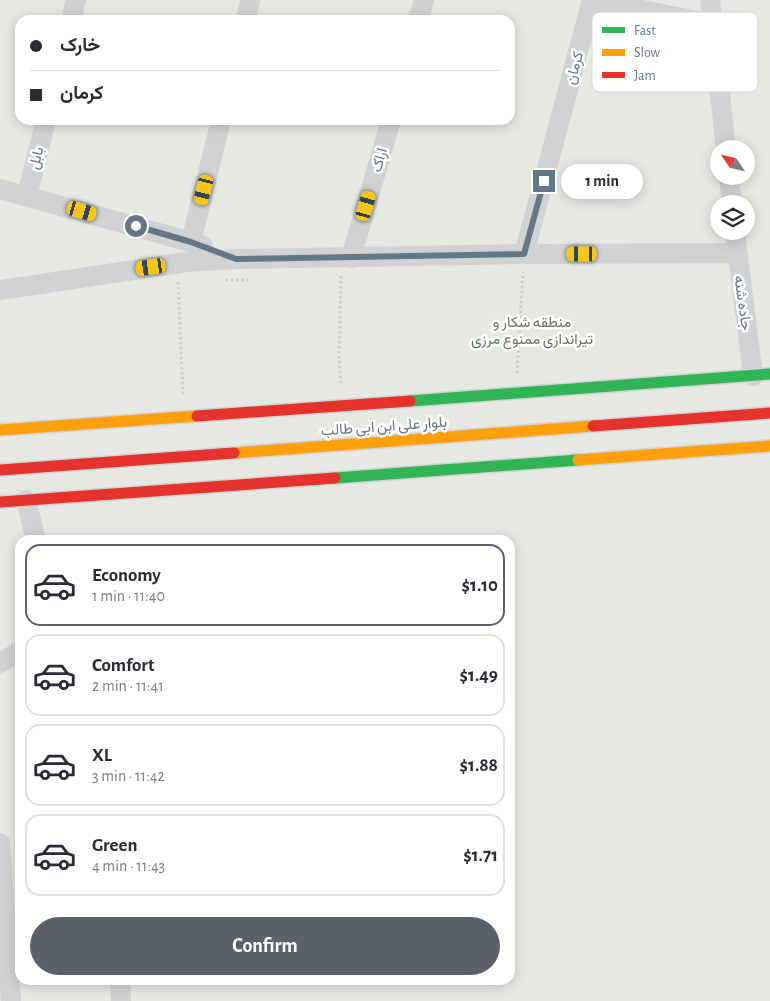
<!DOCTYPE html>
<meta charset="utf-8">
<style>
:root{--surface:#fff;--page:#f7f7f7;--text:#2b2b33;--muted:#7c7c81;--line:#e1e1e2;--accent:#5b616a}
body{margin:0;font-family:"Alegreya Sans",Vazirmatn,sans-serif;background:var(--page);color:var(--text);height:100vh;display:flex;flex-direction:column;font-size:19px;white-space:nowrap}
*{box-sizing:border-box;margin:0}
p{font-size:16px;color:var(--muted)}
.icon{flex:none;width:28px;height:28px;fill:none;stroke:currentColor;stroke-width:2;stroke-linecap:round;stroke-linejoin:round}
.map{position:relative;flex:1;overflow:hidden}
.sheet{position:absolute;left:15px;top:535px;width:500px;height:450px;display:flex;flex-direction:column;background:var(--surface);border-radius:15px;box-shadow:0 2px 12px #0003}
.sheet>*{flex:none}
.banner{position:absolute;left:15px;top:15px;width:500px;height:110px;border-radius:15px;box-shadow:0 2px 12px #0003;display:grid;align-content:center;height:110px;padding:0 15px;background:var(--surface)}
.needle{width:32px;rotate:305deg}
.fabs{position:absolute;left:710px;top:140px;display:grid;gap:10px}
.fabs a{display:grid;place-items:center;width:45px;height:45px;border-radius:50%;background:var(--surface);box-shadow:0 2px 12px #0003;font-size:25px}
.end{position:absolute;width:22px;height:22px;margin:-11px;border:6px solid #637787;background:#fff;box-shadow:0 0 0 2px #fff}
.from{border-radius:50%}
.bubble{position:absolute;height:35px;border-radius:18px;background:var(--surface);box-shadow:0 2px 12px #0003;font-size:16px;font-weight:700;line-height:35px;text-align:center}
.car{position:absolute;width:15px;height:30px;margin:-15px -8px;border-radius:6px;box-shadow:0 0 4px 1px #0007;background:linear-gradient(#f5c518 24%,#345 0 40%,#f5c518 0 76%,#345 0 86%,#f5c518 0)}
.banner b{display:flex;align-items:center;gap:18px;height:48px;font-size:19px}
.banner b+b{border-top:1px solid var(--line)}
.banner i{width:12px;height:12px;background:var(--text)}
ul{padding:9px 0 0;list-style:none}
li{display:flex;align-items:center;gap:15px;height:82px;margin:0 10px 8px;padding:0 5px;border:2px solid var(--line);border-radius:15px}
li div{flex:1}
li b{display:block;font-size:19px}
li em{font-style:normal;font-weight:700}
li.on{border-color:var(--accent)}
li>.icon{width:45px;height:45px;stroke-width:1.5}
.action{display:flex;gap:10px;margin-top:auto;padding:10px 15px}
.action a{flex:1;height:58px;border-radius:30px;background:var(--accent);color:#fff;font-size:20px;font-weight:700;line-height:58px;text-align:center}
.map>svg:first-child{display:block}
</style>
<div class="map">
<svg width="770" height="1001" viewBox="0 0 770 1001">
<rect width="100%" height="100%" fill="#f6f6f4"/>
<path fill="#e5e9e2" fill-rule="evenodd" d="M0 0H770V1001H0ZM20 20H510V120H20ZM719 149H746V176H719ZM719 204H746V231H719ZM20 540H510V980H20Z"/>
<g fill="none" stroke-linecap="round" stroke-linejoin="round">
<defs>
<path id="fast" d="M410 401 770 374
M335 478 578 460"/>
<path id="slow" d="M0 430 197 416
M234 453 593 426
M578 460 770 446"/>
<path id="jam" d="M197 416 410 401
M593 426 770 413
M0 470 234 453
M0 502 335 478"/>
</defs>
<use href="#fast" stroke="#d1d3d4" stroke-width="14"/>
<use href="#slow" stroke="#d1d3d4" stroke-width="14"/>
<use href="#jam" stroke="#d1d3d4" stroke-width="14"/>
<path stroke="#cecfcf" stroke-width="3" stroke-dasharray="2.5 2.5" stroke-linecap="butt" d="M341 276 339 358 341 384
M226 280H248
M178 282 183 394
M517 373 523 272"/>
<path stroke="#d1d2d3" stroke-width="20" d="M710 0 726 149
M71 20 76 0
M246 20 250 0
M418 20 424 0
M729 176 732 204
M0 189 191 242
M27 196 46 120
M735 231 753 376
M203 246 191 242 221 120
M524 254 592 0 712 24
M351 258 391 120
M0 290 187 262 236 259 524 254 737 253
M26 500 36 540
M0 663 20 651
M0 843 11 1001
M120 980 121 1001"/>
<use href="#fast" stroke="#30b455" stroke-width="11"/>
<use href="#slow" stroke="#ff9f0a" stroke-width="11"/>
<use href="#jam" stroke="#e5322d" stroke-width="11"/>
</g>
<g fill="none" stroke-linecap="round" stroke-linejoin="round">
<path stroke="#637787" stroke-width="6" d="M136 226 191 242 236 259 524 254 544 181"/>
</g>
<g text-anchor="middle" stroke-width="5" stroke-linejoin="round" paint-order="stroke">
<g font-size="15" fill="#637787" stroke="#fff">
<text transform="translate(574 68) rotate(-75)" y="5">کرمان</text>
<text transform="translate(36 158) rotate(-76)" y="5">بابل</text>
<text transform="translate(379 160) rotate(-74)" y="5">اراک</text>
<text transform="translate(743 303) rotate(82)" y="5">جاده شنه</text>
<text transform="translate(384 426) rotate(-4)" y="5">بلوار علی ابن ابی طالب</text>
</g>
<g font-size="15" fill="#64785e" stroke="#fff">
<text x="532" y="327">منطقه شکار و<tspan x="532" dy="17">تیراندازی ممنوع مرزی</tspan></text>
</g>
</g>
<rect x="592" y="12" width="166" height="80" rx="8" fill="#fff" stroke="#d0d6db" stroke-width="1"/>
<rect x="602" y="27" width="23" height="6" fill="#30b455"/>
<rect x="602" y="49" width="23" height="7" fill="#ff9f0a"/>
<rect x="602" y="72" width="23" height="6" fill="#e5322d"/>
<g font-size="14" fill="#637787">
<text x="634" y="35">Fast</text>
<text x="634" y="57">Slow</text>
<text x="634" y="80">Jam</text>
</g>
</svg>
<div class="fabs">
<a><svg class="needle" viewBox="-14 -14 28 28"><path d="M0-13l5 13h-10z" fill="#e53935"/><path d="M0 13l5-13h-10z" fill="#7c7c81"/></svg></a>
<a><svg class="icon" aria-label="layers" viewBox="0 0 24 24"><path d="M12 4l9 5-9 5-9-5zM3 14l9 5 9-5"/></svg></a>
</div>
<i class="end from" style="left:136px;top:226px"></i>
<i class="end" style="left:544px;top:181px"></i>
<div class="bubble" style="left:561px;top:164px;width:82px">1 min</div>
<i class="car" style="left:204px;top:190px;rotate:194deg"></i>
<i class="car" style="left:366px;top:206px;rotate:16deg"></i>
<i class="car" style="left:82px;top:211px;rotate:106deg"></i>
<i class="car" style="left:582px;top:254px;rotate:270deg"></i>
<i class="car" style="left:151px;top:267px;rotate:262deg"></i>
<div class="banner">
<b><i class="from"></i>خارک</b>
<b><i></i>کرمان</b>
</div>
<section class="sheet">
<ul>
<li class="on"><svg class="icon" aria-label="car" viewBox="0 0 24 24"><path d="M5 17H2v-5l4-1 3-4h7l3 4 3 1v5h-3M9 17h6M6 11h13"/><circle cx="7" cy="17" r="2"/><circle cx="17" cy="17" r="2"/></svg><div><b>Economy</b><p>1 min · 11:40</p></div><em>$1.10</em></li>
<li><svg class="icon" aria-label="car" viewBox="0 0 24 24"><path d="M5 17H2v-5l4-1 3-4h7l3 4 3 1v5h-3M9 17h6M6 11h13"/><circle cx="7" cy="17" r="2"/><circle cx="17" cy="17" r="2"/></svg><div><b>Comfort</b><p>2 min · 11:41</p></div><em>$1.49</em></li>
<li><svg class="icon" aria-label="car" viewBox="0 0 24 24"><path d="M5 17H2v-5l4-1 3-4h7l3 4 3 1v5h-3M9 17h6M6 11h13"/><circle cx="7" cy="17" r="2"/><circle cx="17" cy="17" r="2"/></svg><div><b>XL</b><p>3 min · 11:42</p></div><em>$1.88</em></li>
<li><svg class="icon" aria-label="car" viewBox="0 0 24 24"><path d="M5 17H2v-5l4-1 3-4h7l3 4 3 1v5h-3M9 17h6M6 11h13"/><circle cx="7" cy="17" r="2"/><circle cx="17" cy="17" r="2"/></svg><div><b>Green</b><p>4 min · 11:43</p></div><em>$1.71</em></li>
</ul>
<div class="action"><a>Confirm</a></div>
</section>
</div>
